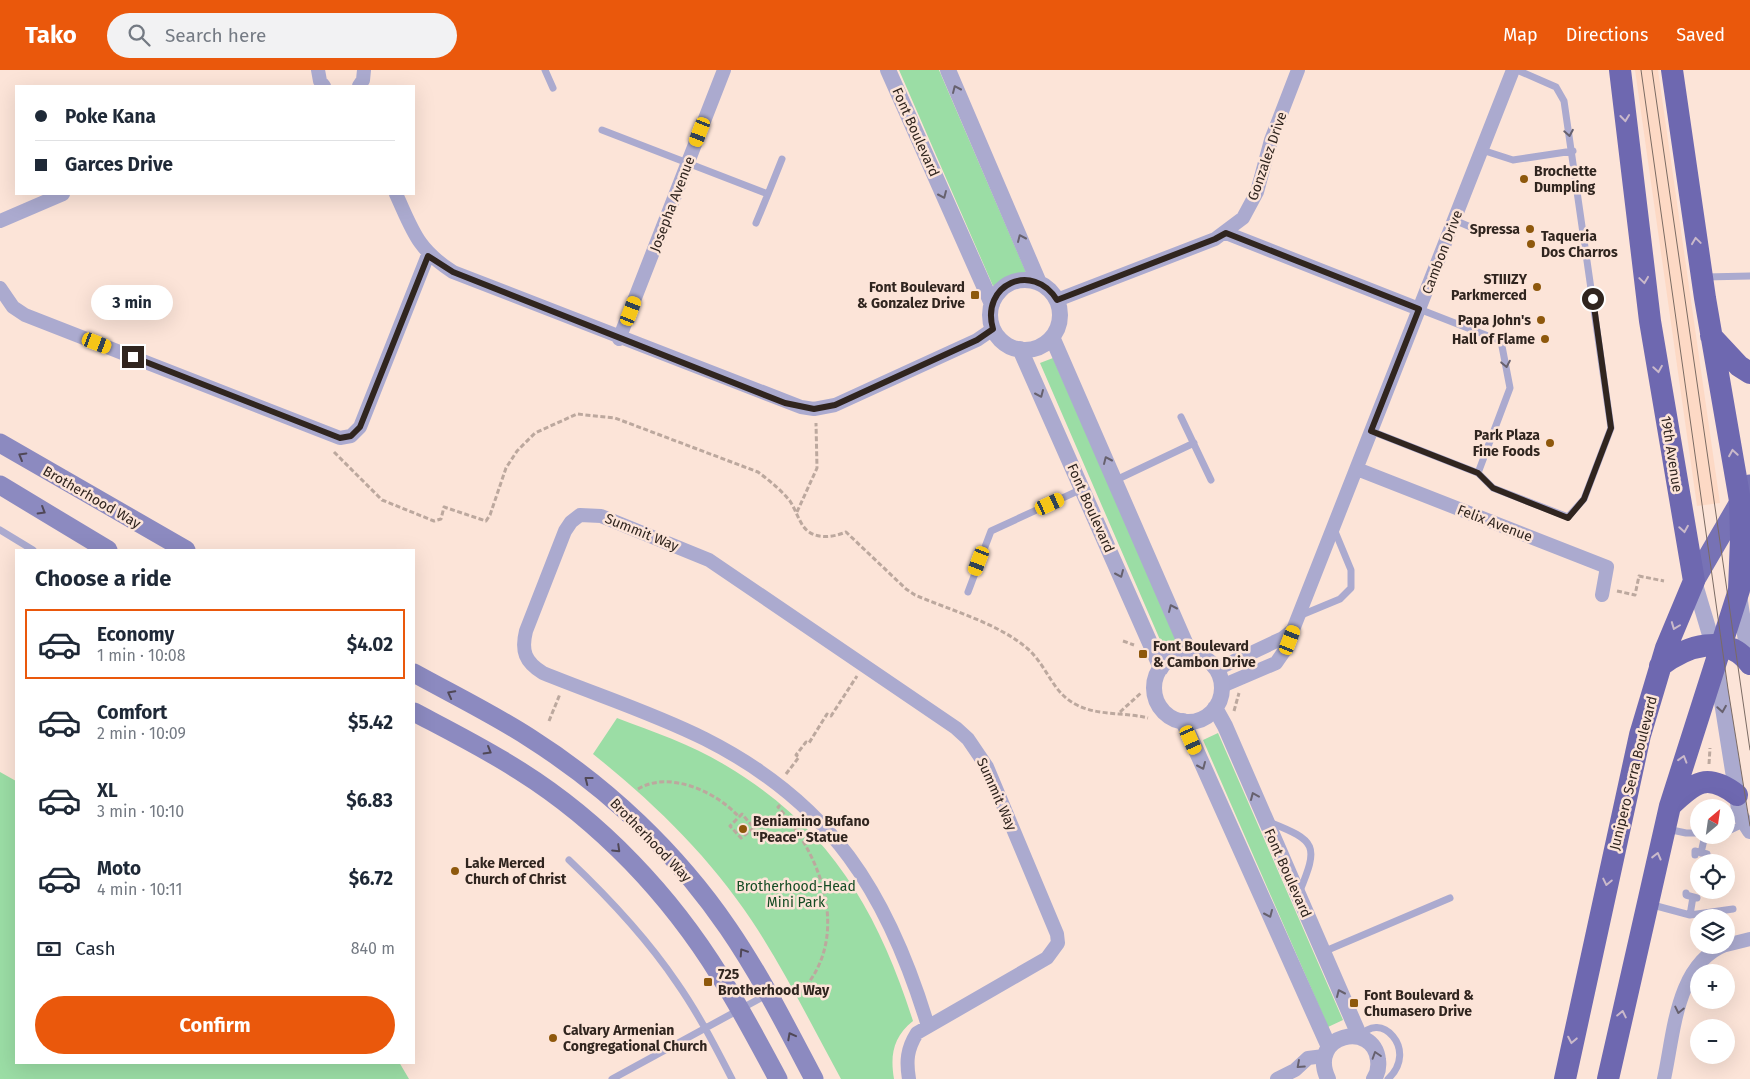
<!DOCTYPE html>
<meta charset="utf-8">
<style>
:root{--surface:#fff;--page:#f2f2f3;--text:#1f2937;--muted:#747a83;--line:#e0e1e3;--accent:#ea580c}
body{margin:0;font-family:"Fira Sans",sans-serif;background:var(--page);color:var(--text);height:100vh;display:flex;flex-direction:column;font-size:19px;white-space:nowrap}
*{box-sizing:border-box;margin:0}
p{font-size:16px;color:var(--muted)}
.icon{flex:none;width:28px;height:28px;fill:none;stroke:currentColor;stroke-width:2;stroke-linecap:round;stroke-linejoin:round}
.map{position:relative;flex:1;overflow:hidden}
.drawer{position:absolute;left:15px;top:479px;width:400px;height:515px;display:flex;flex-direction:column;background:var(--surface);border-radius:0px;box-shadow:0 5px 20px #0002}
.drawer>*{flex:none}
.hud{position:absolute;left:15px;top:15px;width:400px;height:110px;border-radius:0px;box-shadow:0 5px 20px #0002;display:grid;align-content:center;height:110px;padding:0 20px;background:var(--surface)}
.needle{width:32px;rotate:29deg}
.tools{position:absolute;left:1690px;top:729px;display:grid;gap:10px}
.tools a{display:grid;place-items:center;width:45px;height:45px;border-radius:50%;background:var(--surface);box-shadow:0 5px 20px #0002;font-size:25px}
.end{position:absolute;width:22px;height:22px;margin:-11px;border:6px solid #30251f;background:#fff;box-shadow:0 0 0 2px #fff}
.from{border-radius:50%}
.bubble{position:absolute;height:35px;border-radius:18px;background:var(--surface);box-shadow:0 5px 20px #0002;font-size:16px;font-weight:700;line-height:35px;text-align:center}
.car{position:absolute;width:15px;height:30px;margin:-15px -8px;border-radius:6px;box-shadow:0 0 4px 1px #0007;background:linear-gradient(#f5c518 24%,#345 0 40%,#f5c518 0 76%,#345 0 86%,#f5c518 0)}
.hud b{display:flex;align-items:center;gap:18px;height:48px;font-size:19px}
.hud b+b{border-top:1px solid var(--line)}
.hud i{width:12px;height:12px;background:var(--text)}
ul{padding:0;list-style:none}
li{display:flex;align-items:center;gap:15px;height:70px;margin:0 10px 8px;padding:0 10px;border:2px solid transparent;border-radius:0px}
li div{flex:1}
li b{display:block;font-size:19px}
li em{font-style:normal;font-weight:700}
li.selected{border-color:var(--accent)}
li>.icon{width:45px;height:45px;stroke-width:1.5}
h2{padding:0 20px;font-size:22px;line-height:60px}
.pay{display:flex;align-items:center;gap:12px;height:55px;padding:0 20px;font-size:19px}
.pay p{margin-inline-start:auto}
.button{display:flex;gap:10px;margin-top:auto;padding:10px 20px}
.button a{flex:1;height:58px;border-radius:30px;background:var(--accent);color:#fff;font-size:20px;font-weight:700;line-height:58px;text-align:center}
header{display:flex;align-items:center;gap:30px;box-sizing:border-box;height:70px;padding:0 25px;background:var(--accent);color:#fff}
header strong{font-size:24px}
nav{display:flex;gap:28px;margin-inline-start:auto;font-size:18px}
.search{width:350px;height:45px;background:var(--page);display:flex;align-items:center;gap:12px;box-sizing:border-box;padding:0 18px;border-radius:28px;color:var(--muted);font-size:19px}
.map>svg:first-child{display:block}
</style>
<header>
<strong>Tako</strong>
<div class="search"><svg class="icon" aria-label="search" viewBox="0 0 24 24"><circle cx="10" cy="10" r="6"/><path d="M15 15l6 6"/></svg>Search here</div>
<nav><a>Map</a><a>Directions</a><a>Saved</a></nav>
</header>
<div class="map">
<svg width="1750" height="1009" viewBox="0 0 1750 1009">
<rect width="100%" height="100%" fill="#fce4d8"/>
<path fill="#fdd9c5" d="M1635 0H1658L1720 433 1697 436Z"/>
<path fill="#9bdda5" d="M899 0H939L1026 202 993 216Z
M1053 288 1178 573 1164 579 1040 293Z
M617 648C654 662 692 675 725 695 829 757 877 839 913 951 893 967 890 985 894 1009H841C812 956 785 901 752 851 709 786 653 732 593 684Z
M1218 663 1343 950 1328 957 1203 670Z
M0 702 16 711V992H399L409 1009H0Z"/>
<g fill="none" stroke-linecap="round" stroke-linejoin="round">
<path stroke="#bca89e" stroke-width="3" stroke-dasharray="5 2.5" stroke-linecap="butt" d="M334 382 382 430 434 451 441 449 444 437 486 451 490 445 506 398 517 381 535 363 577 344 615 348 758 402C770 411 781 420 790 431 795 439 798 448 803 456 813 470 832 468 846 462L906 519 915 525C952 541 998 553 1028 579 1048 597 1052 623 1077 635 1098 646 1125 642 1148 648
M797 442 817 398 816 353
M1617 521 1635 525 1639 506 1664 511
M1123 571 1134 575
M1203 574 1220 581
M1234 641 1239 623
M1120 642 1142 622
M549 651 560 624
M1709 694 1710 678
M786 704 799 687 796 685 806 672 809 673 827 644 831 646 857 606
M638 719C669 700 717 722 739 747L742 744 754 758 741 768 730 756 739 747
M780 735 778 737C823 787 853 870 798 925"/>
<path stroke="#abaacf" stroke-width="7" d="M545 0 553 18
M602 60 768 124 756 153
M1482 80 1513 90 1573 81
M768 124 782 89
M1454 150 1480 161
M1705 207 1750 206
M1419 239 1501 271 1510 318 1478 403
M1181 347 1211 410
M1371 361 1478 403 1493 418 1568 447 1584 429 1611 358 1564 31 1556 17 1517 0
M1116 410 1194 373
M0 460 33 480
M968 522 991 461 1082 419
M1299 546 1340 529 1351 518V500L1334 459
M1269 752C1317 771 1319 775 1299 823
M1667 759 1686 763H1699
M1726 762 1745 753
M1701 783 1705 765
M1695 785V781L1707 784 1706 787
M569 790C609 828 646 867 677 913 698 943 715 976 732 1009
M1686 823V825L1697 828
M1649 834 1690 845 1693 827
M1690 845 1733 839
M1323 882 1450 828
M1361 967C1378 939 1420 979 1388 1009
M612 1009 768 924"/>
<path stroke="#abaacf" stroke-width="14" d="M318 0 320 11 324 16
M359 16 363 10 364 0
M396 124C413 161 417 179 453 202L801 337 814 339 835 335 977 270 993 259
M0 151 63 124
M1226 163 1419 239
M0 218 13 237 25 245 340 368 351 366 360 357 428 185
M1057 230 1215 169 1243 148 1257 122 1271 70 1298 0
M619 269 724 0
M1357 399 1607 497 1602 525
M1217 599 1283 568 1293 560
M1222 616 1276 593 1285 580 1513 0
M1726 875 1750 869
M909 1009C906 991 907 979 917 963L1047 888 1058 873 1057 864 987 697 968 669 956 658 709 490 601 446 580 445 571 452 565 461 526 561C521 581 525 592 543 603 597 625 653 643 705 669 832 733 888 824 928 956
M1277 1009 1295 1000 1308 988 1324 986
M1664 1009C1674 964 1676 894 1725 875"/>
<path stroke="#abaacf" stroke-width="16" d="M888 0 992 234
M948 0 1039 213
M990 245a35 35 0 1 1 70 0a35 35 0 1 1-70 0Z
M1052 267 1190 584
M1020 279 1161 598
M1694 511 1713 575 1740 745 1750 761
M1739 525 1750 597
M1154 618a34 34 0 1 1 68 0a34 34 0 1 1-68 0Z
M1215 638 1225 656 1360 967
M1183 651 1329 977
M1328 1009C1307 964 1374 950 1378 990 1379 997 1378 1003 1374 1009"/>
<path stroke="#8c8ac0" stroke-width="19" d="M0 373 186 480
M0 415 108 480
M414 603C452 624 493 644 530 668 607 717 676 782 728 858 761 906 787 958 814 1009
M414 642C450 661 486 679 520 701 601 752 670 825 720 906 741 939 759 974 778 1009"/>
<path stroke="#7772b5" stroke-width="21" d="M1694 511 1750 415"/>
<path stroke="#6e68b0" stroke-width="22" d="M1711 266 1739 296 1750 303
M1660 596C1686 576 1726 562 1750 594
M1670 736C1695 712 1707 702 1737 725
M1565 1009 1640 665 1666 578 1694 511 1650 251 1620 0
M1608 1009 1670 736 1739 520 1741 468 1740 431 1705 228 1672 0"/>
<path stroke="#7b6b63" stroke-width="1" d="M1641 0 1728 619 1750 756
M1652 0 1750 680"/>
</g>
<defs><path id="oneway-chevron" d="M-2-3.5L2.5 0L-2 3.5" fill="none" stroke-width="1.6" stroke-linecap="round" stroke-linejoin="round" transform="scale(1.25)"/></defs>
<g stroke="#67616e">
<use href="#oneway-chevron" transform="translate(956 19) rotate(-114)"/>
<use href="#oneway-chevron" transform="translate(1569 63) rotate(80)"/>
<use href="#oneway-chevron" transform="translate(943 125) rotate(66)"/>
<use href="#oneway-chevron" transform="translate(1021 168) rotate(-114)"/>
<use href="#oneway-chevron" transform="translate(1506 294) rotate(79)"/>
<use href="#oneway-chevron" transform="translate(1040 324) rotate(66)"/>
<use href="#oneway-chevron" transform="translate(1107 390) rotate(-114)"/>
<use href="#oneway-chevron" transform="translate(1120 504) rotate(66)"/>
<use href="#oneway-chevron" transform="translate(1172 538) rotate(-114)"/>
<use href="#oneway-chevron" transform="translate(1722 639) rotate(81)"/>
<use href="#oneway-chevron" transform="translate(1202 696) rotate(66)"/>
<use href="#oneway-chevron" transform="translate(1254 726) rotate(-113)"/>
<use href="#oneway-chevron" transform="translate(1269 844) rotate(66)"/>
<use href="#oneway-chevron" transform="translate(1340 923) rotate(-114)"/>
<use href="#oneway-chevron" transform="translate(1679 940) rotate(102)"/>
<use href="#oneway-chevron" transform="translate(1376 985) rotate(-108)"/>
<use href="#oneway-chevron" transform="translate(1300 995) rotate(138)"/>
</g>
<g stroke="#cab9ca">
<use href="#oneway-chevron" transform="translate(1625 48) rotate(84)"/>
<use href="#oneway-chevron" transform="translate(1696 171) rotate(-98)"/>
<use href="#oneway-chevron" transform="translate(1644 210) rotate(82)"/>
<use href="#oneway-chevron" transform="translate(1658 299) rotate(81)"/>
<use href="#oneway-chevron" transform="translate(1733 383) rotate(-99)"/>
<use href="#oneway-chevron" transform="translate(1684 459) rotate(81)"/>
<use href="#oneway-chevron" transform="translate(1675 556) rotate(111)"/>
<use href="#oneway-chevron" transform="translate(1683 689) rotate(-73)"/>
<use href="#oneway-chevron" transform="translate(1657 786) rotate(-76)"/>
<use href="#oneway-chevron" transform="translate(1607 812) rotate(102)"/>
<use href="#oneway-chevron" transform="translate(1622 944) rotate(-78)"/>
<use href="#oneway-chevron" transform="translate(1572 970) rotate(101)"/>
</g>
<g stroke="#504857">
<use href="#oneway-chevron" transform="translate(22 386) rotate(-150)"/>
<use href="#oneway-chevron" transform="translate(42 441) rotate(31)"/>
<use href="#oneway-chevron" transform="translate(451 624) rotate(-152)"/>
<use href="#oneway-chevron" transform="translate(488 681) rotate(30)"/>
<use href="#oneway-chevron" transform="translate(588 710) rotate(-142)"/>
<use href="#oneway-chevron" transform="translate(617 779) rotate(44)"/>
<use href="#oneway-chevron" transform="translate(743 882) rotate(-123)"/>
<use href="#oneway-chevron" transform="translate(791 966) rotate(-118)"/>
</g>
<g fill="none" stroke-linecap="round" stroke-linejoin="round">
<path stroke="#30251f" stroke-width="6" d="M133 287 340 368 351 366 360 357 428 186 453 202 785 333 814 339 835 335 977 270 993 259C980 214 1033 191 1057 230L1215 169 1226 163 1419 239 1371 361 1478 403 1493 418 1568 448 1584 429 1611 358 1593 229"/>
</g>
<g fill="#8e580c" stroke="#fce4d8" stroke-width="2">
<circle cx="1524" cy="109" r="5"/>
<circle cx="1530" cy="159" r="5"/>
<circle cx="1531" cy="174" r="5"/>
<circle cx="1537" cy="217" r="5"/>
<rect x="970" y="220" width="10" height="10" rx="2.5"/>
<circle cx="1541" cy="250" r="5"/>
<circle cx="1545" cy="269" r="5"/>
<circle cx="1550" cy="373" r="5"/>
<rect x="1138" y="579" width="10" height="10" rx="2.5"/>
<circle cx="743" cy="759" r="5"/>
<circle cx="455" cy="801" r="5"/>
<rect x="703" y="907" width="10" height="10" rx="2.5"/>
<rect x="1349" y="928" width="10" height="10" rx="2.5"/>
<circle cx="553" cy="968" r="5"/>
</g>
<g text-anchor="middle" stroke-width="5" stroke-linejoin="round" paint-order="stroke">
<g font-size="14" fill="#30251f" stroke="#fce4d8">
<text transform="translate(916 62) rotate(66)" y="5">Font Boulevard</text>
<text transform="translate(1267 86) rotate(-71)" y="5">Gonzalez Drive</text>
<text transform="translate(672 134) rotate(-69)" y="5">Josepha Avenue</text>
<text transform="translate(1442 182) rotate(-69)" y="5">Cambon Drive</text>
<text transform="translate(1672 384) rotate(81)" y="5">19th Avenue</text>
<text transform="translate(92 427) rotate(30)" y="5">Brotherhood Way</text>
<text transform="translate(1091 438) rotate(66)" y="5">Font Boulevard</text>
<text transform="translate(1495 453) rotate(21)" y="5">Felix Avenue</text>
<text transform="translate(642 462) rotate(22)" y="5">Summit Way</text>
<text transform="translate(1633 703) rotate(-76)" y="5">Junipero Serra Boulevard</text>
<text transform="translate(997 724) rotate(66)" y="5">Summit Way</text>
<text transform="translate(651 770) rotate(46)" y="5">Brotherhood Way</text>
<text transform="translate(1288 803) rotate(66)" y="5">Font Boulevard</text>
</g>
<g font-size="14" font-weight="bold" fill="#30251f" stroke="#fce4d8" text-anchor="start">
<text x="1534" y="106">Brochette<tspan x="1534" dy="16">Dumpling</tspan></text>
<text x="1520" y="164" text-anchor="end">Spressa</text>
<text x="1541" y="171">Taqueria<tspan x="1541" dy="16">Dos Charros</tspan></text>
<text x="1527" y="214" text-anchor="end">STIIIZY<tspan x="1527" dy="16">Parkmerced</tspan></text>
<text x="965" y="222" text-anchor="end">Font Boulevard<tspan x="965" dy="16">&amp; Gonzalez Drive</tspan></text>
<text x="1531" y="255" text-anchor="end">Papa John's</text>
<text x="1535" y="274" text-anchor="end">Hall of Flame</text>
<text x="1540" y="370" text-anchor="end">Park Plaza<tspan x="1540" dy="16">Fine Foods</tspan></text>
<text x="1153" y="581">Font Boulevard<tspan x="1153" dy="16">&amp; Cambon Drive</tspan></text>
<text x="753" y="756">Beniamino Bufano<tspan x="753" dy="16">"Peace" Statue</tspan></text>
<text x="465" y="798">Lake Merced<tspan x="465" dy="16">Church of Christ</tspan></text>
<text x="718" y="909">725<tspan x="718" dy="16">Brotherhood Way</tspan></text>
<text x="1364" y="930">Font Boulevard &amp;<tspan x="1364" dy="16">Chumasero Drive</tspan></text>
<text x="563" y="965">Calvary Armenian<tspan x="563" dy="16">Congregational Church</tspan></text>
</g>
<g font-size="14" fill="#154c24" stroke="#fce4d8">
<text x="796" y="821">Brotherhood-Head<tspan x="796" dy="16">Mini Park</tspan></text>
</g>
</g>
</svg>
<div class="tools">
<a><svg class="needle" viewBox="-14 -14 28 28"><path d="M0-13l5 13h-10z" fill="#e53935"/><path d="M0 13l5-13h-10z" fill="#747a83"/></svg></a>
<a><svg class="icon" aria-label="locate" viewBox="0 0 24 24"><circle cx="12" cy="12" r="6"/><path d="M12 2v4M12 18v4M2 12h4M18 12h4"/></svg></a>
<a><svg class="icon" aria-label="layers" viewBox="0 0 24 24"><path d="M12 4l9 5-9 5-9-5zM3 14l9 5 9-5"/></svg></a>
<a>+</a>
<a>−</a>
</div>
<i class="end from" style="left:1593px;top:229px"></i>
<i class="end" style="left:133px;top:287px"></i>
<div class="bubble" style="left:91px;top:215px;width:82px">3 min</div>
<i class="car" style="left:700px;top:62px;rotate:201deg"></i>
<i class="car" style="left:631px;top:241px;rotate:21deg"></i>
<i class="car" style="left:97px;top:273px;rotate:111deg"></i>
<i class="car" style="left:1050px;top:434px;rotate:65deg"></i>
<i class="car" style="left:979px;top:491px;rotate:201deg"></i>
<i class="car" style="left:1290px;top:570px;rotate:21deg"></i>
<i class="car" style="left:1191px;top:670px;rotate:156deg"></i>
<div class="hud">
<b><i class="from"></i>Poke Kana</b>
<b><i></i>Garces Drive</b>
</div>
<section class="drawer">
<h2>Choose a ride</h2>
<ul>
<li class="selected"><svg class="icon" aria-label="car" viewBox="0 0 24 24"><path d="M5 17H2v-5l4-1 3-4h7l3 4 3 1v5h-3M9 17h6M6 11h13"/><circle cx="7" cy="17" r="2"/><circle cx="17" cy="17" r="2"/></svg><div><b>Economy</b><p>1 min · 10:08</p></div><em>$4.02</em></li>
<li><svg class="icon" aria-label="car" viewBox="0 0 24 24"><path d="M5 17H2v-5l4-1 3-4h7l3 4 3 1v5h-3M9 17h6M6 11h13"/><circle cx="7" cy="17" r="2"/><circle cx="17" cy="17" r="2"/></svg><div><b>Comfort</b><p>2 min · 10:09</p></div><em>$5.42</em></li>
<li><svg class="icon" aria-label="car" viewBox="0 0 24 24"><path d="M5 17H2v-5l4-1 3-4h7l3 4 3 1v5h-3M9 17h6M6 11h13"/><circle cx="7" cy="17" r="2"/><circle cx="17" cy="17" r="2"/></svg><div><b>XL</b><p>3 min · 10:10</p></div><em>$6.83</em></li>
<li><svg class="icon" aria-label="car" viewBox="0 0 24 24"><path d="M5 17H2v-5l4-1 3-4h7l3 4 3 1v5h-3M9 17h6M6 11h13"/><circle cx="7" cy="17" r="2"/><circle cx="17" cy="17" r="2"/></svg><div><b>Moto</b><p>4 min · 10:11</p></div><em>$6.72</em></li>
</ul>
<div class="pay"><svg class="icon" aria-label="cash" viewBox="0 0 24 24"><path d="M3 7h18v10H3z"/><circle cx="12" cy="12" r="2"/></svg>Cash<p>840 m</p></div>
<div class="button"><a>Confirm</a></div>
</section>
</div>
